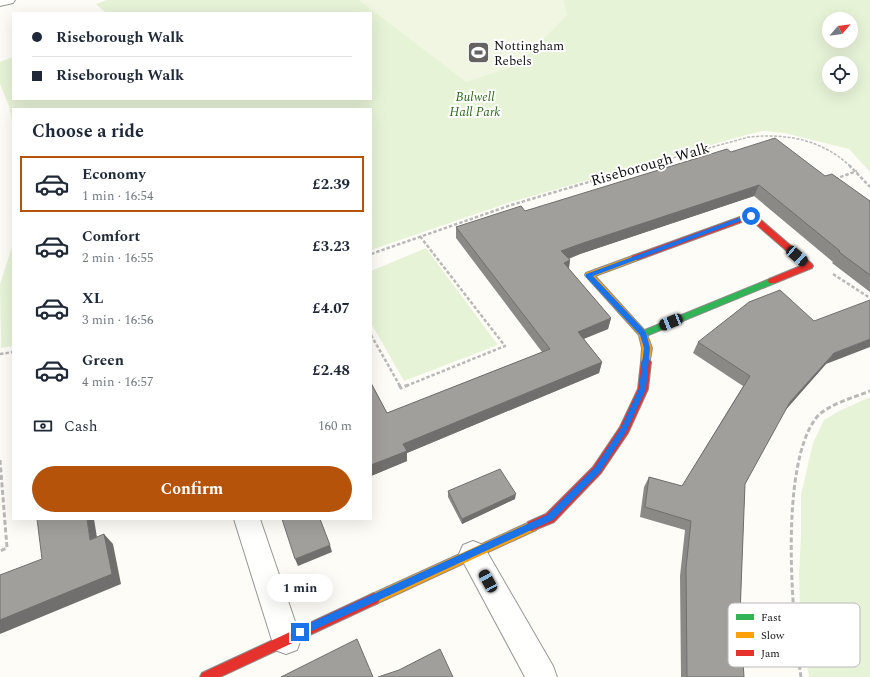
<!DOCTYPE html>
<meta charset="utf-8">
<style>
:root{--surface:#fff;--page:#f2f2f3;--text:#1f2937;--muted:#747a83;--line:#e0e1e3;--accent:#b45309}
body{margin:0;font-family:Spectral,serif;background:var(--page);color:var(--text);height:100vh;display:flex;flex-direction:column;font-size:15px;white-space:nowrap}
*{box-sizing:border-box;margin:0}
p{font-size:13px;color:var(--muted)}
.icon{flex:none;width:22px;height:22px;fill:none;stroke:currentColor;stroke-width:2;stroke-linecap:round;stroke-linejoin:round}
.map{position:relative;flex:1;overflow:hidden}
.drawer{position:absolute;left:12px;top:108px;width:360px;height:412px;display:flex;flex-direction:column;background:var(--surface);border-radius:0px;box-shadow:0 4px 16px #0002}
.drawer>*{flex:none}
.guide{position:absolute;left:12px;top:12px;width:360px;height:88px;border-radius:0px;box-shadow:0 4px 16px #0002;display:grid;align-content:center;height:88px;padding:0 20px;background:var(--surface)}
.needle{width:26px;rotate:62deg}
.tools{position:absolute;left:822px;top:12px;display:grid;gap:8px}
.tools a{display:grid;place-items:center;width:36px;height:36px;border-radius:50%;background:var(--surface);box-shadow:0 4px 16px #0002;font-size:20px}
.end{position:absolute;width:18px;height:18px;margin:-9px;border:5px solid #1a73e8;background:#fff;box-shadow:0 0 0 2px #fff}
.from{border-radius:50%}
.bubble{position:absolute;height:28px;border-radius:14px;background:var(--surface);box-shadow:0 4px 16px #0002;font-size:13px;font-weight:700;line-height:28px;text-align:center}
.car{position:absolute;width:12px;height:24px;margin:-12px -6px;border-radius:5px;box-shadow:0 0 3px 1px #0007;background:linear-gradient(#222 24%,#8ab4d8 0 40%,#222 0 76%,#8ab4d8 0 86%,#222 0)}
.guide b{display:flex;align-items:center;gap:14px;height:38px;font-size:15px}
.guide b+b{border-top:1px solid var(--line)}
.guide i{width:10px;height:10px;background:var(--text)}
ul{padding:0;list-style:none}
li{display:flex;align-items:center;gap:12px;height:56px;margin:0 8px 6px;padding:0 12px;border:2px solid transparent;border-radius:0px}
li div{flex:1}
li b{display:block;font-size:15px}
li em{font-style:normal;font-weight:700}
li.active{border-color:var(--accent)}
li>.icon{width:36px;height:36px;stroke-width:1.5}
h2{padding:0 20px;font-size:18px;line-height:48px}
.pay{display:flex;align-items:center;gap:10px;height:44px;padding:0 20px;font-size:15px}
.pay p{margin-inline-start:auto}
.button{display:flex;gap:8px;margin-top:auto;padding:8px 20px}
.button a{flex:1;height:46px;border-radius:24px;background:var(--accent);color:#fff;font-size:16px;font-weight:700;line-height:46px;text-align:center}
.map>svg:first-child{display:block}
</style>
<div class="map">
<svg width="870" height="677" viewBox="0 0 870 677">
<rect width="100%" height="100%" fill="#fdfcf7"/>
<path fill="#e7f3d7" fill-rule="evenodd" d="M107 0H870V172L849 149 784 133 764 131 746 135 508 203 371 250V109H13V127L9 106 0 84V62L13 57V99H371V13H106L96 4ZM829 19H851V41H829ZM829 63H851V85H829Z
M13 244V346L1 348 0 284Z
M426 248 498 345 404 381 371 323V271Z
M870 397V677H809L801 632 799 576 801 535V495L813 443 824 420 839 411Z"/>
<path fill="#f0f6e1" d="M359 0H564L567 15 518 65 466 82Z"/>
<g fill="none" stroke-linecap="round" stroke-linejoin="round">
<defs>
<path id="street" d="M0 0H15L13 3 0 6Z
M234 519H260L301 639 297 650 286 654 275 650Z
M473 541 483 545 553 666 557 677H525L459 554 463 545Z"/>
<path id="fast" d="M772 278 776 281 775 283 646 336 643 337 639 334 640 332Z"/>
<path id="slow" d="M635 255 638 256 639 258 638 260 595 276 646 332 652 348 649 365H643L641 362 642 348 639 335 585 275 586 273Z
M532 521 536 522 537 526 536 530 378 603 374 605 370 603 368 599 370 595Z"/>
<path id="jam" d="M751 213 754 214 812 264 813 266 812 268 775 283H769L768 281 769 279 803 265 750 219 638 260H632L631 258 632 256Z
M646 358 649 359 651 362 648 389 628 433 601 473 554 522 532 531 528 530 527 526 528 522 546 514 593 467 620 427 638 389 641 362 643 359Z
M374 593 378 595 380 599 378 603 220 677H200L202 673Z"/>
</defs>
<use href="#street" stroke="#979795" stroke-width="2"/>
<use href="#fast" stroke="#8e8d8b" stroke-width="2"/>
<use href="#slow" stroke="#8e8d8b" stroke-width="2"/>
<use href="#jam" stroke="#8e8d8b" stroke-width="2"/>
<path stroke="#b9b9b8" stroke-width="1.5" stroke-dasharray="3 1.5" stroke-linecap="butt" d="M643 166 749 137C787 133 822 140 850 166"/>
<path stroke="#b9b9b8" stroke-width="2.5" stroke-dasharray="3.5 2" stroke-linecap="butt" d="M849 165 870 187
M835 179 857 171
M371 254 511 205 646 165
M833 274 870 298
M371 335 400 386
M0 354 13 352
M406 386 505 346 419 235"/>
<path stroke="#b9b9b8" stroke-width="3" stroke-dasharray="5 2.5" stroke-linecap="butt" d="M399 385 401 388 408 385
M0 460 7 548 0 551
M801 677C792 618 779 467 816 418 826 405 855 397 870 391"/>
<use href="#street" fill="#fffffe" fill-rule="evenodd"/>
<use href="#fast" fill="#30b455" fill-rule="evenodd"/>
<use href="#slow" fill="#ff9f0a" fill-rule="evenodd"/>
<use href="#jam" fill="#e5322d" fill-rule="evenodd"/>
</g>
<path fill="#8a8986" d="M731 152 825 176 870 201V292L832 263 833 262 754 196 580 254 569 259 570 260 569 269 611 318 608 329 584 339 602 362 599 373 407 453V461L371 476V383L387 413 542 352 456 238V227L525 211Z
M814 321 826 364 786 409 745 484 740 615 744 677H681L680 576 685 530 640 517 644 487 649 477 682 486 743 386 693 353 698 342Z
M448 491 515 499 462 524 448 497Z"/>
<path fill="#716f6d" d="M759 185 754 196 580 254 559 262 561 251 583 243Z
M570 260 568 272 564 263Z
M611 318 608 329 575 342 578 332Z
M870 339V347L826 364 783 413 790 402 834 353Z
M602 362 599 373 407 453V461L371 476V465L403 444Z
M516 494 515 499 462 524V519Z
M87 519H94L99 550 90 540Z
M104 534 113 544 121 584 0 634V620Z
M330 545 332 552 298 566 295 559Z"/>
<path fill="#a19f9c" stroke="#716f6d" d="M775 138 825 176 832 174 870 201V275L839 252 840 251 759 185 583 243 561 251 570 260 564 263 611 318 578 332 602 362 403 444 407 451 371 465V383L387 413 550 349 456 227 521 206 525 211 727 149 731 152Z
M780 290 814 321 870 300V339L834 353 790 402 745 484 740 615 744 677H687L686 568 691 521 645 507 649 477 682 486 750 376 698 342 749 302Z
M500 469 516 494 462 519 448 491Z
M37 519H87L90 540 104 534 112 574 0 620V575L42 559Z
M282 519H320L330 545 295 559Z
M357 639 373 677H281Z
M440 649 453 677H378L399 670Z"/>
<path fill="#1a73e8" d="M749 214 754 216 593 276 646 332 650 348 646 389 626 432 600 472 553 520 303 635H297V629L547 515 595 467 621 428 639 389 644 348 640 335 586 277V274Z"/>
<defs>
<symbol id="stadium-square" viewBox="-11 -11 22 22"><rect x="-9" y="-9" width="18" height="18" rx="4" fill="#646362" stroke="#fff"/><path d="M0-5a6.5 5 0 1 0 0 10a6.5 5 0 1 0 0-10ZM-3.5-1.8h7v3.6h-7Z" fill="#fff"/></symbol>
</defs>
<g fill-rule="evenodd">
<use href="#stadium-square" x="466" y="40" width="25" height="25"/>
</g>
<g text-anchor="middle" stroke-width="4" stroke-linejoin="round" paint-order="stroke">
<g font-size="13" fill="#111" stroke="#fff" text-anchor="start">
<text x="494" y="50">Nottingham<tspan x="494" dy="15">Rebels</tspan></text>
</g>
<g font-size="13" font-style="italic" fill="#2f6b1f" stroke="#fff">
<text x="475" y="101">Bulwell<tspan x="475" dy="15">Hall Park</tspan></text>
</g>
<g font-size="15" fill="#111" stroke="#fff">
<text transform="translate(650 164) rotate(-16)" y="5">Riseborough Walk</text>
</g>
</g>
<rect x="728" y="603" width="132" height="64" rx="6" fill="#fff" stroke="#b8b8b8" stroke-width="1"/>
<rect x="736" y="614" width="18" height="6" fill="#30b455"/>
<rect x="736" y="632" width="18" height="6" fill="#ff9f0a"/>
<rect x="736" y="650" width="18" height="6" fill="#e5322d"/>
<g font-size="11" fill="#111">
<text x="761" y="621">Fast</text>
<text x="761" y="639">Slow</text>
<text x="761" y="657">Jam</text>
</g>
</svg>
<div class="tools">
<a><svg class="needle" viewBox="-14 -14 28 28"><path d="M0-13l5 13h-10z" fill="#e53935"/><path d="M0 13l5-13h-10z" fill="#747a83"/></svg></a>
<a><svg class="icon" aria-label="locate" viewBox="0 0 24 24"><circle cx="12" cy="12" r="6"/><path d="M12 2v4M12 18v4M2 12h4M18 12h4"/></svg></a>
</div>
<i class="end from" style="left:751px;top:216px"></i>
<i class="end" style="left:300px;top:632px"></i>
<div class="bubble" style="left:267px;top:574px;width:66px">1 min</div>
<i class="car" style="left:797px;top:256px;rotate:131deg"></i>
<i class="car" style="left:671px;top:322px;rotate:248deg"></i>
<i class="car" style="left:488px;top:581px;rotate:331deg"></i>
<div class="guide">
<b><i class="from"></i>Riseborough Walk</b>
<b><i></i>Riseborough Walk</b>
</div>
<section class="drawer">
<h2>Choose a ride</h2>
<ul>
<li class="active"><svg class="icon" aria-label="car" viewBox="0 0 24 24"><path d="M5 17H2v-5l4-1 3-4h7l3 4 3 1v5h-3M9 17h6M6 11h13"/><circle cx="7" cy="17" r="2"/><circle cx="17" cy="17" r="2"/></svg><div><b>Economy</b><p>1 min · 16:54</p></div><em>£2.39</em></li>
<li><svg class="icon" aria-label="car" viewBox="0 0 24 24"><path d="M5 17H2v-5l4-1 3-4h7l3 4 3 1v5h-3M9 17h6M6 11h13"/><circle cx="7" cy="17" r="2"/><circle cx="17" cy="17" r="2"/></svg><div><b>Comfort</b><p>2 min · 16:55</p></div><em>£3.23</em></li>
<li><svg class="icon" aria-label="car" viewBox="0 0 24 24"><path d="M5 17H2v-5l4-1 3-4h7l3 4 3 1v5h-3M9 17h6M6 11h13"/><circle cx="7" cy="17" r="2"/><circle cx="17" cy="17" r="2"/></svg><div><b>XL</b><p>3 min · 16:56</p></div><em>£4.07</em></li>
<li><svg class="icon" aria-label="car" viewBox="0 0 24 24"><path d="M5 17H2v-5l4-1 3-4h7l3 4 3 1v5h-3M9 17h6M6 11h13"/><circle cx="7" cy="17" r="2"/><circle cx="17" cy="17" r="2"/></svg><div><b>Green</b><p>4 min · 16:57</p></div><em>£2.48</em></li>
</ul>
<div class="pay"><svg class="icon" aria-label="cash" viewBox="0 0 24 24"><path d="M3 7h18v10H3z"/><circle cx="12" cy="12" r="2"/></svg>Cash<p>160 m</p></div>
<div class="button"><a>Confirm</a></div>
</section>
</div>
